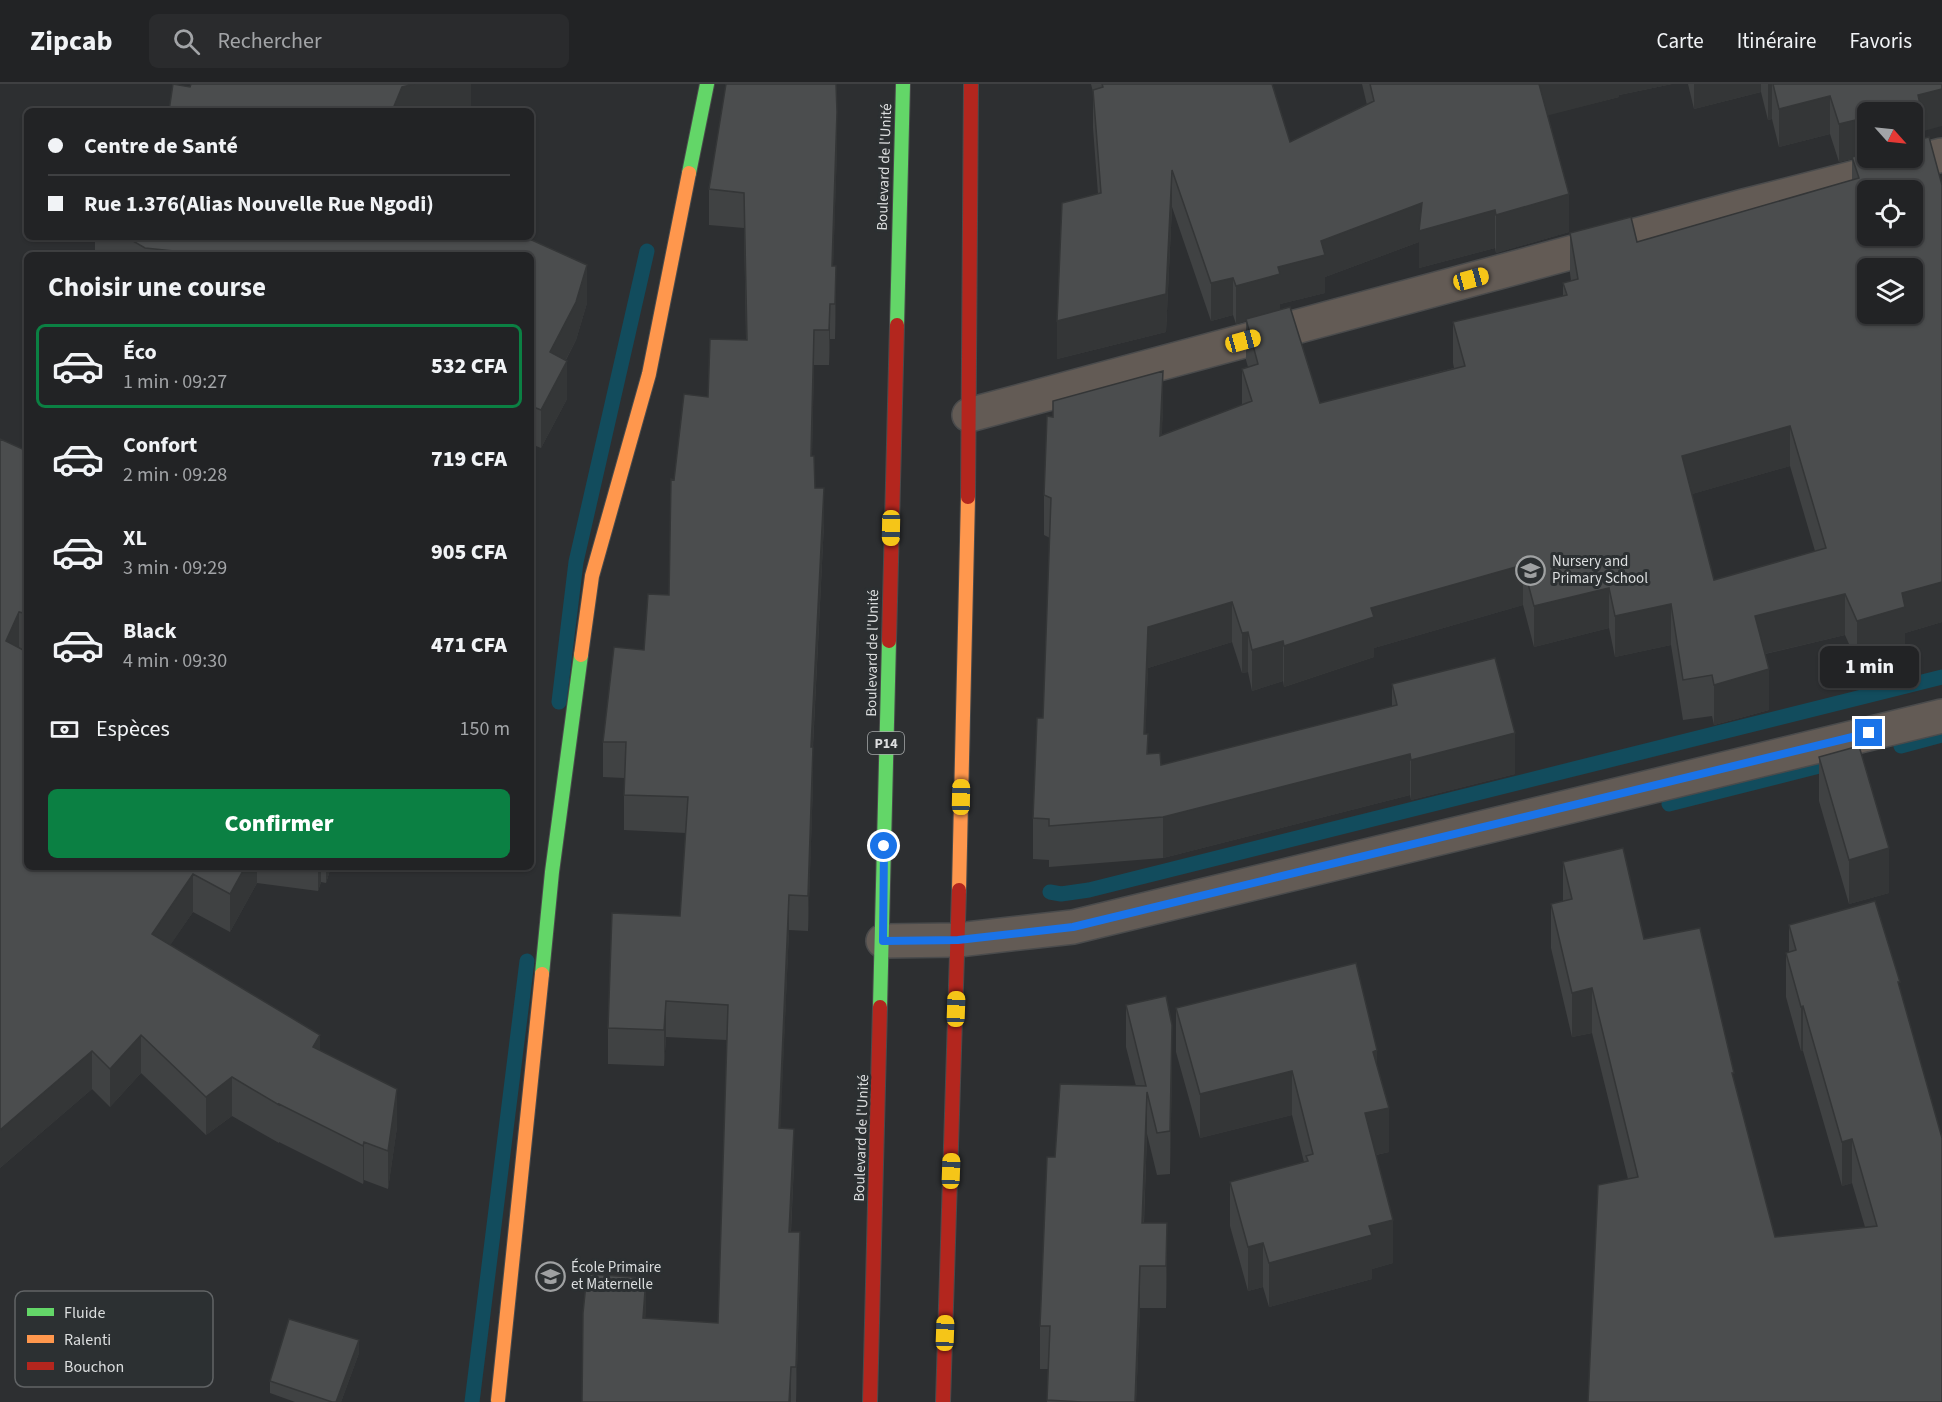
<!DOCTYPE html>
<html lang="fr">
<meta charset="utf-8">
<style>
:root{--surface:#222325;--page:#2a2b2d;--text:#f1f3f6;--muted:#a2a4a7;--line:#3f4042;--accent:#0b8043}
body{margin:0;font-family:"Source Sans 3",sans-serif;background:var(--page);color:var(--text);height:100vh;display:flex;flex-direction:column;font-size:22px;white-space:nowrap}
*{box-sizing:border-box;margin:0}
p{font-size:20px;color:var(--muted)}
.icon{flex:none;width:33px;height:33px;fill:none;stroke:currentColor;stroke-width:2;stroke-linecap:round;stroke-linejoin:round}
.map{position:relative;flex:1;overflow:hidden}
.sheet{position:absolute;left:24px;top:168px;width:510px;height:618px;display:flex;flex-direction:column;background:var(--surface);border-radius:9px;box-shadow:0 2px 4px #0004,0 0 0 2px var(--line)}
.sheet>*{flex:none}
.guide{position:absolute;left:24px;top:24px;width:510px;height:132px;border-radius:9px;box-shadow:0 2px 4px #0004,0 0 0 2px var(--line);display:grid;align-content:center;height:132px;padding:0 24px;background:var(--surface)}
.needle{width:39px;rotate:117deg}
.buttons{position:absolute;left:1857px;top:18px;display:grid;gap:12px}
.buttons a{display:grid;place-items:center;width:66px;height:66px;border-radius:9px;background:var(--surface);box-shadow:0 2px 4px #0004,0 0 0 2px var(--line);font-size:30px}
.end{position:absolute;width:27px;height:27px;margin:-14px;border:8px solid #1a73e8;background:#fff;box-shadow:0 0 0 3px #fff}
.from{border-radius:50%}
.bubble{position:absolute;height:42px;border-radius:9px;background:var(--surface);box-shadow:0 2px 4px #0004,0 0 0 2px var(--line);font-size:20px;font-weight:800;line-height:42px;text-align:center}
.car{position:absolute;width:18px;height:36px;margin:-18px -9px;border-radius:8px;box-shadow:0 0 4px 2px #0007;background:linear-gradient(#f5c518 24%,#345 0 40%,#f5c518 0 76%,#345 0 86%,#f5c518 0)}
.guide b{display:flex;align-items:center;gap:21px;height:57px;font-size:22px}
.guide b+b{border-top:2px solid var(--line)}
.guide i{width:15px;height:15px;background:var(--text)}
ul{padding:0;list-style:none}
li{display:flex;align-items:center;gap:18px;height:84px;margin:0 12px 9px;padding:0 12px;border:3px solid transparent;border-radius:9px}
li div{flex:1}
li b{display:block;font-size:22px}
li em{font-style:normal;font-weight:800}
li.on{border-color:var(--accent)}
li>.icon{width:54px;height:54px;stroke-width:1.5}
h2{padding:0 24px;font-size:27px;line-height:72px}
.pay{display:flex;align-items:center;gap:15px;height:66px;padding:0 24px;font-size:22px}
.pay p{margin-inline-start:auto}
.primary-button{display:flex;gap:12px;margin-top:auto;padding:12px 24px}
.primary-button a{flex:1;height:69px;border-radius:9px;background:var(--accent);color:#fff;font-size:24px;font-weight:800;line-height:69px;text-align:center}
header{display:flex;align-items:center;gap:36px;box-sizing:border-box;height:84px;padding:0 30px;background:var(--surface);border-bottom:2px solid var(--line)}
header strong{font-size:28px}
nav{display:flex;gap:33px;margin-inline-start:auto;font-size:21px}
.search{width:420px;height:54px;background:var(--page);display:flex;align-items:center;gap:15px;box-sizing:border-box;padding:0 21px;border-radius:9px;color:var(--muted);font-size:22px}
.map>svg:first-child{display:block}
</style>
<header>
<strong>Zipcab</strong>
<div class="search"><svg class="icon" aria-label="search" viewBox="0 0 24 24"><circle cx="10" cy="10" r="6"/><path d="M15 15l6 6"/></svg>Rechercher</div>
<nav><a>Carte</a><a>Itinéraire</a><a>Favoris</a></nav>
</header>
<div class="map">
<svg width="1942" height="1318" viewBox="0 0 1942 1318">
<rect width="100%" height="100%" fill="#2d2f31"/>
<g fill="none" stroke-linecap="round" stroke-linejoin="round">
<path stroke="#124c5d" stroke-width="15" d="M559 618 576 478 647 167
M1901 662 1942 651
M1669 720 1839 677
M1050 808 1061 810 1089 806 1942 593
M472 1318 527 877"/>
<defs>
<path id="street" d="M969 331 1744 122 1942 71
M883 857 958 856 1073 843 1942 632"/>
<path id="fast" d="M689 89 707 0
M897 241 903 0
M542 890 552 788 581 571
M880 923 889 557"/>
<path id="slow" d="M581 571 592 492 649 290 689 89
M959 806 968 413
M498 1316 542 890"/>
<path id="jam" d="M968 413 971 0
M889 557 897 241
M870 1318 880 923
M943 1318 959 806"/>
</defs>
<use href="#street" stroke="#4a4b4c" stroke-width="36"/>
<use href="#fast" stroke="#4a4b4c" stroke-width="16"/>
<use href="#slow" stroke="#4a4b4c" stroke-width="16"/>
<use href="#jam" stroke="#4a4b4c" stroke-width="16"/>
<use href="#street" stroke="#635b55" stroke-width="33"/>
<use href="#fast" stroke="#63d668" stroke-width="14"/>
<use href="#slow" stroke="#ff974d" stroke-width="14"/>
<use href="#jam" stroke="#b3261e" stroke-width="14"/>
</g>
<path fill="#404243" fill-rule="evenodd" d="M1091 0H1272L1290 58 1367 21 1362 0H1672L1619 11V13L1547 31 1569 148 1496 169 1495 164 1419 184V158L1325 193V209L1280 220V226L1320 319 1454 284 1453 279V238L1563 212V199L1571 197 1570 189V149L1637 158 1852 96V75L1839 78 1830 50 1779 63 1772 35 1768 36 1761 8 1694 25 1688 0H1942L1920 48V56L1942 101V538L1905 549V564L1857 578 1845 551 1765 570 1769 626 1714 641 1712 632 1683 636 1671 561 1615 573 1609 544 1534 563 1523 521 1374 564V573L1284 603 1283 597 1252 607 1248 588 1242 589 1232 558 1148 584 1145 650 1148 670 1161 681 1392 623V600L1515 690 1411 716 1410 711 1163 774 1049 783V776L1033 775V734L1043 634 1050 454 1044 451V411L1053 333 1163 328 1161 351 1242 321V285L1248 283 1246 276V237L1236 240 1233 231 1211 237 1172 123 1166 248 1057 275 1098 110 1093 44V8ZM1790 382 1815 467 1714 496 1692 410Z
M837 64 833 182 836 217 835 255H830L829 281H814L812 372 815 404 824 439 813 663V699L808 847 789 846 780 1044 794 1080 791 1148 800 1184 796 1318H582L646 1234 718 1239 727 956 666 953 664 982 608 980V944L680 832 686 749 624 746V694L603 693V658L669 511 674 396 708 313 746 256 744 144 709 141V105Z
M95 153H525L587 219 576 256 566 276 567 315 541 364 531 360V171H95Z
M0 355 27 367V783H331L326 799 321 798 318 807 257 799 230 848 193 828 170 861 320 967 397 1043 388 1105 364 1096 363 1100 279 1058V1059L232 1032 206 1051 141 989 110 1023 92 1005 0 1084Z
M1819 673 1889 809 1849 820 1819 717Z
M1563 778 1644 855 1734 996 1775 1153 1865 1143 1852 1099 1842 1102 1803 967H1801L1786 913V869L1789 868V841L1900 906 1942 1318 1628 1095 1592 949 1572 953 1551 864V820L1563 817Z
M1126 921 1172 983 1170 1090 1157 1091 1147 1050 1144 1139 1167 1182 1166 1224H1140L1136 1318H1047L1048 1285H1040V1242L1136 1002 1126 963Z
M1176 924 1377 983 1389 1068 1376 1071 1393 1179 1372 1185V1195L1269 1223 1263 1203 1248 1207 1230 1142V1098L1304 1078 1292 1031 1200 1054 1176 968Z
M359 1269 341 1318H295L270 1309V1297Z"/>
<path fill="#343637" d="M415 0H471V24L459 27H392L402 3Z
M1538 0H1619V13L1538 34Z
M1619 0H1672L1619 11Z
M1694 0H1761V8L1694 25Z
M1768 0H1772V35L1768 36Z
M1942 5V42L1920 48V57L1912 59V28H1885L1918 11Z
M1830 12V50L1779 63V25Z
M837 28V64L832 217V182Z
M1868 33V71L1839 78V40Z
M1172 86V123L1166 248 1057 275V237Z
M1569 110V148L1496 169V131Z
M1422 119 1495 126V164L1419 184V158L1325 193V209L1280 220V228L1236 240V202L1278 183 1321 157Z
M587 181V219L576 256 550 306V268Z
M836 182V217L835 255V220Z
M1233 194V231L1211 237V199Z
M830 220V255L829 281V246Z
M814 246V281L811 407V372Z
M567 277V315L541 364V326Z
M1163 287V328L1160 393V352Z
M1790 342V382L1682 413V372Z
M824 404V439L811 699V663Z
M1523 481V521L1374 564V573L1284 603V562L1371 524Z
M1942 498V538L1905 549V564L1857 578V537L1902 509Z
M1609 504V544L1534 563V522Z
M1845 510V551L1755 572V532Z
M1232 518V558L1148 584 1144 691V650L1148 543Z
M1671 520V561L1615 573V532Z
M19 528V566L6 557Z
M1248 548V588L1242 589V549Z
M1283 557V597L1252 607V566Z
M1769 585V626L1714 641V601Z
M1515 649V690L1411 716V676Z
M813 663V699L808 847V812Z
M1410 670V711L1163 774V733Z
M1889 764V809L1849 820V776Z
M245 783H257V799L230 848V810Z
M318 783H321V798L318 807Z
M326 783H331L326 799Z
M193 790V828L152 888V850Z
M789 811V846L779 1079V1044Z
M1592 904V949L1572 953V909Z
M666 917V953L664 982V946Z
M1803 922V967H1801V923Z
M1172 941V983L1170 1090V1047Z
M141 951V989L110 1023V985Z
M320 951V989L313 963Z
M1377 966V1010L1373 968Z
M92 967V1005L0 1084V1046Z
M1292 987V1031L1200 1054V1010Z
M232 993V1032L206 1051V1013Z
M397 1005V1043L388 1105V1067Z
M1147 1008V1050L1142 1182V1139Z
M1389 1024V1068L1365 1073V1029Z
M794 1045V1080L789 1183V1148Z
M1852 1055V1099L1842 1102V1058Z
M364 1058V1096L363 1100V1062Z
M1393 1136V1179L1372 1185V1195L1269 1223V1179L1369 1142Z
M1167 1139V1182L1166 1224V1182Z
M800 1148V1184L796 1318V1283Z
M1263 1159V1203L1248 1207V1163Z
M1140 1182V1224L1136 1318H1135Z
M646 1194V1229L643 1269V1234Z
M359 1256V1269L341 1318H336Z
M791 1283V1318H789Z"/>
<path fill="#4b4d4e" stroke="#343637" stroke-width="1.5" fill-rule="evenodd" d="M173 0 190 3 191 0H415L402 3 392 27H169Z
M726 0H836L837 28 832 182H836L835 220H830L829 246H814L811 372H814L815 404H824L811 663H813L808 812 789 811 779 1044 794 1045 789 1148H800L796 1283H791L789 1318H582L583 1229 587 1190 646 1194 643 1234 718 1239 728 921 666 917 664 946 608 944 612 829 680 832 688 713 624 711 626 658H603L614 563 644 566 648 510 669 511 671 395 674 396 684 310 708 313 710 255 747 256 744 109 709 105Z
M1102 0H1272L1290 58 1374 17 1370 0H1539L1569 110 1496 131 1495 126 1419 147 1422 119 1321 157 1325 171 1278 183 1280 190 1236 202 1233 194 1211 199 1172 86 1166 210 1057 237 1062 119 1101 109 1093 6 1103 3Z
M1773 0H1942V5L1918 11 1920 20 1885 28H1868V33L1839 40 1830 12 1779 25Z
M1929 53 1942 101V498L1902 509 1905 523 1857 537 1845 510 1755 532 1769 585 1714 601 1712 591 1683 596 1671 520 1615 532 1609 504 1534 522 1523 481 1371 524 1374 533 1284 562 1283 557 1252 566 1248 548 1242 549 1232 518 1148 543 1144 650H1148L1147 670 1160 669 1161 681 1397 621 1392 600 1495 574 1515 649 1411 676 1410 670 1163 733 1049 742V735L1033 734 1037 634H1043L1051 414 1044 411 1047 332 1053 333V317L1163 287 1160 352 1252 317 1242 285 1258 280 1246 235 1290 223 1320 319 1465 282 1453 238 1567 211 1563 199 1578 195 1570 149 1631 133 1637 158 1859 94 1852 73 1868 69V74H1912V57ZM1868 106H1912V152H1868ZM1868 184H1912V230H1868ZM1790 342 1826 464 1714 496 1682 372Z
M126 153H525L587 181 576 218 550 268 567 277 541 326 531 322V171H172L175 167 145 164Z
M0 355 27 367V530L19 528 6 557 27 568V783H245L230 810 193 790 152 850 320 951 313 963 397 1005 388 1067 364 1058 363 1062 279 1020V1021L232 993 206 1013 141 951 110 985 92 967 0 1046Z
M1859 662 1889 764 1849 776 1819 673Z
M1623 764 1644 855 1700 844 1734 989H1732L1775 1153 1877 1142 1852 1055 1842 1058 1803 922 1801 923 1786 869 1796 866 1789 841 1875 817 1900 898H1898L1942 1054V1318H1588L1598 1101 1638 1093 1592 904 1572 909 1551 820 1572 815 1563 778Z
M1356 879 1377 966 1373 968 1389 1024 1365 1029 1393 1136 1369 1142 1372 1151 1269 1179 1263 1159 1248 1163 1230 1098 1308 1077 1306 1072 1313 1070 1292 987 1200 1010 1176 924Z
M1166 912 1172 941 1170 1047 1157 1049 1147 1008 1142 1139H1167L1166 1182H1140L1135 1318H1082L1047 1316 1050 1242H1040L1047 1073H1055L1060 1000 1146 1002 1126 921Z
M289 1235 359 1256 336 1318H332L270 1297Z"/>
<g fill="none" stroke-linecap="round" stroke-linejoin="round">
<path stroke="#1a73e8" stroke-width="8" d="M884 762 883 857 958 856 1073 843 1869 649"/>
</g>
<defs>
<symbol id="school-ring" viewBox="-11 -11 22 22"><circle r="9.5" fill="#2c3032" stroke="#9fa1a2" stroke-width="1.5"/><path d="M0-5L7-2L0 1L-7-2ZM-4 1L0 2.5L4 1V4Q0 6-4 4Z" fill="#9fa1a2"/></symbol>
</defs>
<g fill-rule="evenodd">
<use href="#school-ring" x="1514" y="470" width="33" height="33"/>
<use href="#school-ring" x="534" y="1176" width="33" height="33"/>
</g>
<g text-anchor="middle" stroke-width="6" stroke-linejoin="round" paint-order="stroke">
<rect fill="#2c3032" stroke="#a7aaab" stroke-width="1.5" x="868" y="648" width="36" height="22" rx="4.5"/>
<g font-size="14" font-weight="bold" fill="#dcdedf">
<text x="886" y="664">P14</text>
</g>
<g font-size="15" fill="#dcdedf" stroke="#2c3032">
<text transform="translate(884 83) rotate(-88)" y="5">Boulevard de l'Unité</text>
<text transform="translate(872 569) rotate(-89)" y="5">Boulevard de l'Unité</text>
<text transform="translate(861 1054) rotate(-88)" y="5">Boulevard de l'Unité</text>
</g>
<g font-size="15" fill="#dcdedf" stroke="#2c3032" text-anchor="start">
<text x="1552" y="482">Nursery and<tspan x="1552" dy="17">Primary School</tspan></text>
<text x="571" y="1188">École Primaire<tspan x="571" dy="17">et Maternelle</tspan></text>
</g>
</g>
<rect x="15" y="1207" width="198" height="96" rx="9" fill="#2c3032" stroke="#616466" stroke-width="1.5"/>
<rect x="27" y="1224" width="27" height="8" fill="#63d668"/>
<rect x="27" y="1251" width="27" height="8" fill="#ff974d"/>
<rect x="27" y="1278" width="27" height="8" fill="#b3261e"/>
<g font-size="16" fill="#dcdedf">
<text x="64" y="1234">Fluide</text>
<text x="64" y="1261">Ralenti</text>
<text x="64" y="1288">Bouchon</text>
</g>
</svg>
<div class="buttons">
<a><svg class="needle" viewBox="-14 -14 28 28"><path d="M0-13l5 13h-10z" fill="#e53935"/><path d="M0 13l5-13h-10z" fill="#a2a4a7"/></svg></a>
<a><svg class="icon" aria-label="locate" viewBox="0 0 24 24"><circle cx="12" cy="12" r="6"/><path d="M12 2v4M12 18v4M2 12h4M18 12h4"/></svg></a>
<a><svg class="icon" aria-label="layers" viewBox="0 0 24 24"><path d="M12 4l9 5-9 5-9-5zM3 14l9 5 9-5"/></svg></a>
</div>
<i class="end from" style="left:884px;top:762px"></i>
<i class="end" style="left:1869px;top:649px"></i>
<div class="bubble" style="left:1820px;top:562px;width:99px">1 min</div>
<i class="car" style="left:1471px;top:195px;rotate:75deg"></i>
<i class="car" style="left:1243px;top:257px;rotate:75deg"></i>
<i class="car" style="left:891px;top:444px;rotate:181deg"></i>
<i class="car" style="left:961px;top:713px;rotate:1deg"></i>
<i class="car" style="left:956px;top:925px;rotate:2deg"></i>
<i class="car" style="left:951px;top:1087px;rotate:2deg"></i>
<i class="car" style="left:945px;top:1249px;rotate:2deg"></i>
<div class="guide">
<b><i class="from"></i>Centre de Santé</b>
<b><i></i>Rue 1.376(Alias Nouvelle Rue Ngodi)</b>
</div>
<section class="sheet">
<h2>Choisir une course</h2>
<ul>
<li class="on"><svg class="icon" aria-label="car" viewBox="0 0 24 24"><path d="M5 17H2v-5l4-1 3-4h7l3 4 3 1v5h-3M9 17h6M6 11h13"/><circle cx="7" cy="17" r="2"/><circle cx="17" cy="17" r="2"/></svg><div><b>Éco</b><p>1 min · 09:27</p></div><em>532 CFA</em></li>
<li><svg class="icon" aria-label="car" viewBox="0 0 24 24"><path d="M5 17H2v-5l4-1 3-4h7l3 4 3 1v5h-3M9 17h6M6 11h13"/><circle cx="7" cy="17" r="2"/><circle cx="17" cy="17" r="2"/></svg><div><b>Confort</b><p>2 min · 09:28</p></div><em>719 CFA</em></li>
<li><svg class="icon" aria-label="car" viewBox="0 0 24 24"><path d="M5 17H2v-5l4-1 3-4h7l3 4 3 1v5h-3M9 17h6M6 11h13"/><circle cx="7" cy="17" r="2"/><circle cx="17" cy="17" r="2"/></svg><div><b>XL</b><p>3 min · 09:29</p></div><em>905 CFA</em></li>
<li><svg class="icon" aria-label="car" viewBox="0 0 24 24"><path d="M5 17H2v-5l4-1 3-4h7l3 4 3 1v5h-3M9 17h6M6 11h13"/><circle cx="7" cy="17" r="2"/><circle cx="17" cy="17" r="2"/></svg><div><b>Black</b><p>4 min · 09:30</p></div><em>471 CFA</em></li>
</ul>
<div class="pay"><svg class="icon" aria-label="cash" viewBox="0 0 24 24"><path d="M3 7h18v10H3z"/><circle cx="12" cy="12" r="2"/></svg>Espèces<p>150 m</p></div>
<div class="primary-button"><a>Confirmer</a></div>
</section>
</div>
